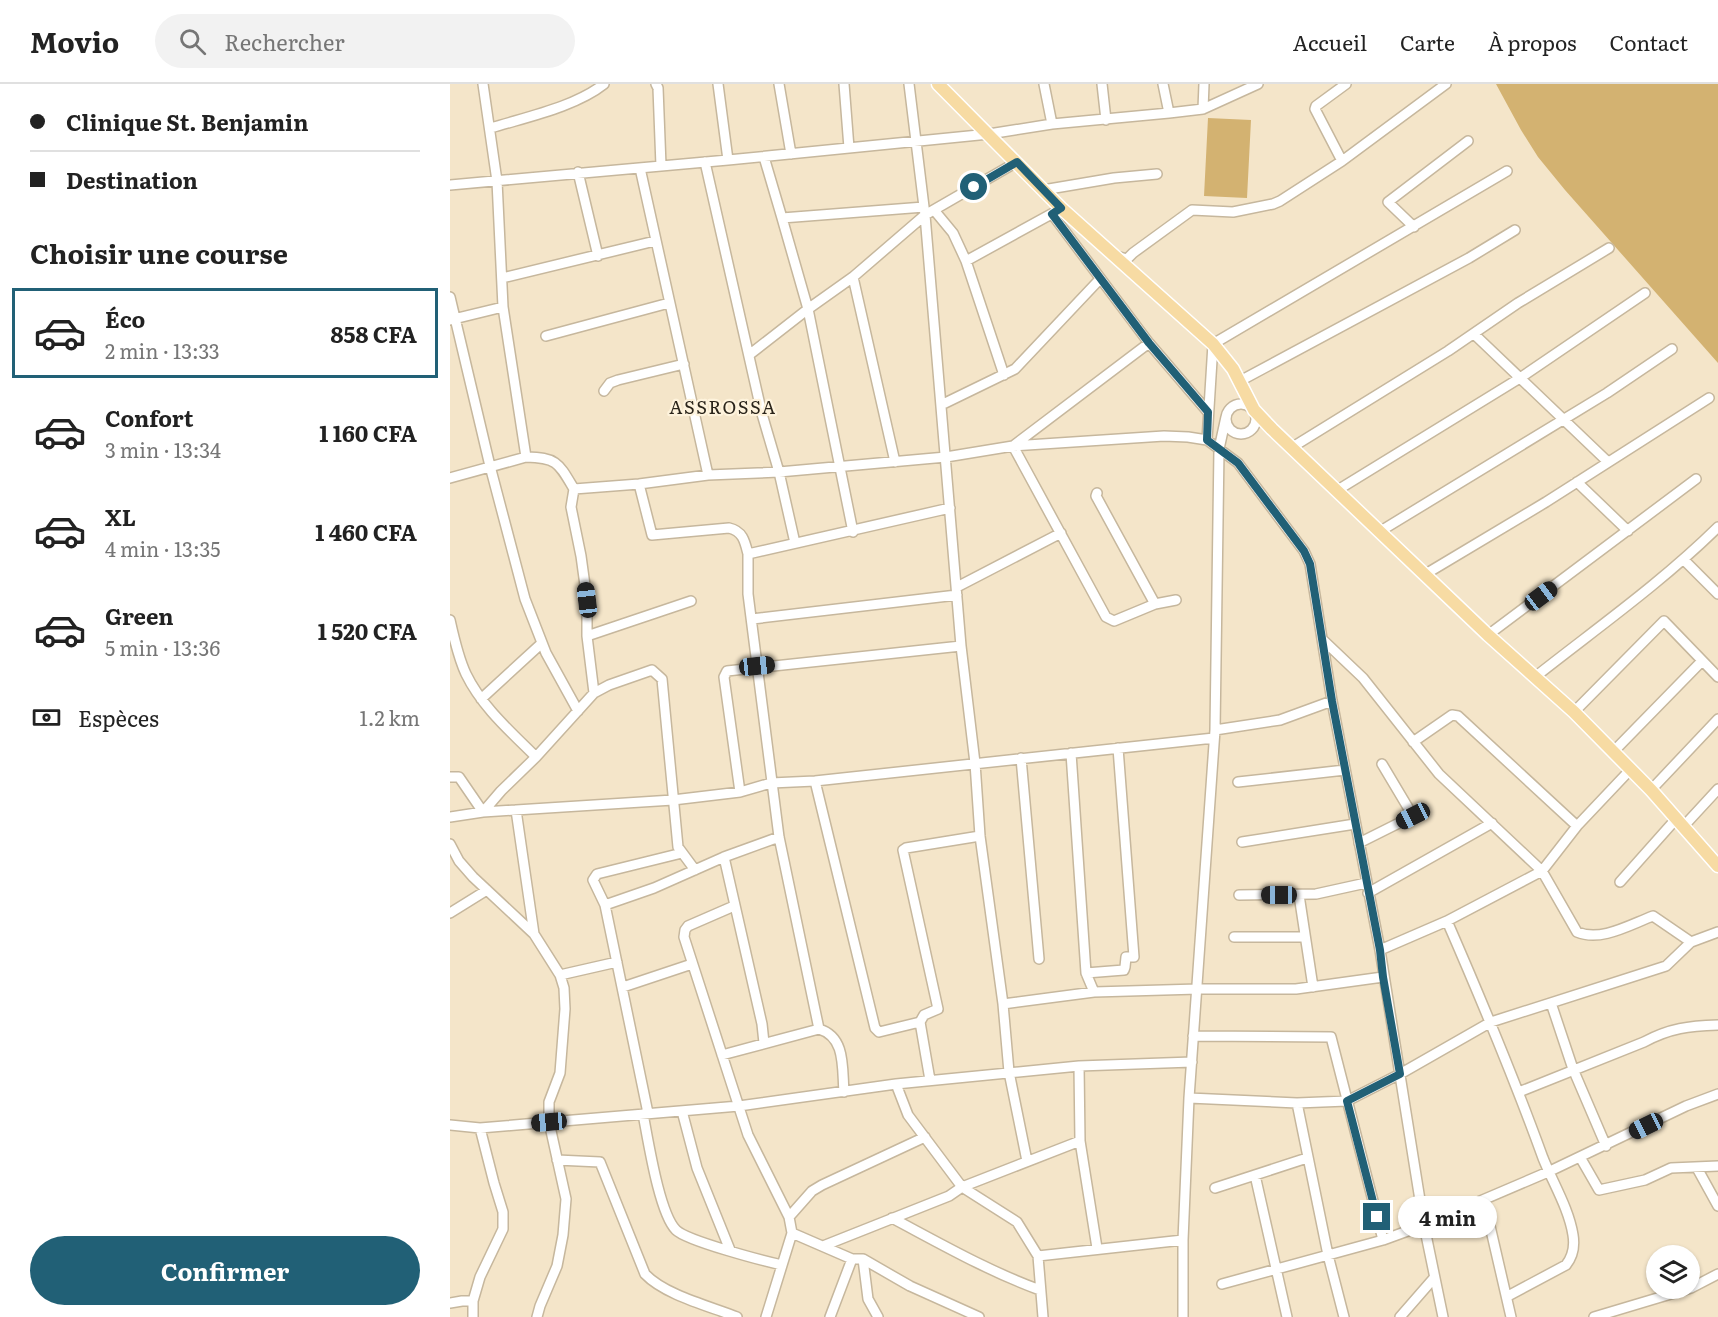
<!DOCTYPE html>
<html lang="fr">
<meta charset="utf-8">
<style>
:root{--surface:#fff;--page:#f2f2f2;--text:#222;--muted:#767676;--line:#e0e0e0;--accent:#216076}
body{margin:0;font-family:Literata,serif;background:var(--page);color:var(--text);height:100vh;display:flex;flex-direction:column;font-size:22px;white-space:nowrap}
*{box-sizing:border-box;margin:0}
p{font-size:20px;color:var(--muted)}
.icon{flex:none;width:33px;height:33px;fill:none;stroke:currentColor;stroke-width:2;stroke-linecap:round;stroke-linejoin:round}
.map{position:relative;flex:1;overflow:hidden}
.side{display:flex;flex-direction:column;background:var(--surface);width:450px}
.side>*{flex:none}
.hud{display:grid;align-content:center;height:132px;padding:0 30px;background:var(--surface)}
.controls{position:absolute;left:1196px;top:1161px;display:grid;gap:12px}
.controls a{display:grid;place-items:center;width:54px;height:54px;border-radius:50%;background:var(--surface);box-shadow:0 2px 4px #0004;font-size:30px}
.end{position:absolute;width:27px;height:27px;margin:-14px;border:8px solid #216076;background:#fff;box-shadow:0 0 0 3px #fff}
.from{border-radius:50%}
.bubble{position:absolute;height:42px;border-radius:21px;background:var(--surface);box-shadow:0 2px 4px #0004;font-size:20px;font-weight:700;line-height:42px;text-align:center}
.car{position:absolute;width:18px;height:36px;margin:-18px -9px;border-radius:8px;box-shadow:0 0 4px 2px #0007;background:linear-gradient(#222 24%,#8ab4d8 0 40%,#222 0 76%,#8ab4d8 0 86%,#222 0)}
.hud b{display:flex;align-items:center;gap:21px;height:57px;font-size:22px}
.hud b+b{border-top:2px solid var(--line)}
.hud i{width:15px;height:15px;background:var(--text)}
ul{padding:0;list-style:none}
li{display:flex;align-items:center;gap:18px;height:90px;margin:0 12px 9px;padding:0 18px;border:3px solid transparent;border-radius:0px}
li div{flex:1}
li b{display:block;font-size:22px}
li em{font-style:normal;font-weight:700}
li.selected{border-color:var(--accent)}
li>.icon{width:54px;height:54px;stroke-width:1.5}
h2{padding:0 30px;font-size:27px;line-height:72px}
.pay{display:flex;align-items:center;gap:15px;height:66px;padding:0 30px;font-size:22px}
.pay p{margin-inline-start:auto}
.button{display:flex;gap:12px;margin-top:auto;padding:12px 30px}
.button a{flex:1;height:69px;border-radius:36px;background:var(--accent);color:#fff;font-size:24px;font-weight:700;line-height:69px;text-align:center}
header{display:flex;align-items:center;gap:36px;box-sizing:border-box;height:84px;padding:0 30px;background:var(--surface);border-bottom:2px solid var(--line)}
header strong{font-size:28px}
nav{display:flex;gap:33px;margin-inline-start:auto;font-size:21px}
.search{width:420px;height:54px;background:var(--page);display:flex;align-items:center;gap:15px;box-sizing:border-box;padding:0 21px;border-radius:33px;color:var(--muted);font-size:22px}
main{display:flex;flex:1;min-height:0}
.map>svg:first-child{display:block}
</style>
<header>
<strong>Movio</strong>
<div class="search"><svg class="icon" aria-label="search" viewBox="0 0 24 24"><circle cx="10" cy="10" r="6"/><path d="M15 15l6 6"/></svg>Rechercher</div>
<nav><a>Accueil</a><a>Carte</a><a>À propos</a><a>Contact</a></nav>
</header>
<main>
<section class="side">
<div class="hud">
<b><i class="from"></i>Clinique St. Benjamin</b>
<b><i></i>Destination</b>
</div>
<h2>Choisir une course</h2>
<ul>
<li class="selected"><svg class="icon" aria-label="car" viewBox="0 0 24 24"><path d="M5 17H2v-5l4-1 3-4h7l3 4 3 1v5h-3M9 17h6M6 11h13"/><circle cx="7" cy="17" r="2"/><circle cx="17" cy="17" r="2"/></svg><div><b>Éco</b><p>2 min · 13:33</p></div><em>858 CFA</em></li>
<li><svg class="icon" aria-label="car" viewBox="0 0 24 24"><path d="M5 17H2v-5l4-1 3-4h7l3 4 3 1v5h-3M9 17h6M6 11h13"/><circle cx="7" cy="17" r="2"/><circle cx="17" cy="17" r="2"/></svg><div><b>Confort</b><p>3 min · 13:34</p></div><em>1 160 CFA</em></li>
<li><svg class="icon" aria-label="car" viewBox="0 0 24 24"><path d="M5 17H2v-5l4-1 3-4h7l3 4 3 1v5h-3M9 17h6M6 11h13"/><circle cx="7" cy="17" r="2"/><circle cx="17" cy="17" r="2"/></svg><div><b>XL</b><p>4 min · 13:35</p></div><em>1 460 CFA</em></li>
<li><svg class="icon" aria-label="car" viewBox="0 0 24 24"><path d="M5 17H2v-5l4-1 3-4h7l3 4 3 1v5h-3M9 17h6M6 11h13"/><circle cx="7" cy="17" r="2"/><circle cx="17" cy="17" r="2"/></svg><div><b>Green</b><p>5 min · 13:36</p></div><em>1 520 CFA</em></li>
</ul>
<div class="pay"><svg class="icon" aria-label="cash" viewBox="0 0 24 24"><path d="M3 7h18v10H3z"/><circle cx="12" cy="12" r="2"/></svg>Espèces<p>1.2 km</p></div>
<div class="button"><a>Confirmer</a></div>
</section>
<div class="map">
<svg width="1268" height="1233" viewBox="0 0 1268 1233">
<rect width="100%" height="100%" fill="#f4e5c9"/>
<path fill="#d3b271" d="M1046 0H1268V279L1115 106 1088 73 1071 46Z
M758 34 801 36 797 114 754 112Z"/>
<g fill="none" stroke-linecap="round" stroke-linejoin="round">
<defs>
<path id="minor" d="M33 0 47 97 53 223 76 373C107 374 108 378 124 405L121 423 131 472 137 516V552L144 609
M206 0 208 4 211 82
M268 0 278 76
M329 0 341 70
M394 0 399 64
M459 0 475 131 567 78
M594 0 602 40
M652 0 656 36
M713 0 719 29
M753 25 754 0
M41 44C76 33 125 23 154 0
M314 73 332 134 474 123
M892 77 865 25 866 22 896 0
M255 78 312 330 329 388 345 459
M190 84 258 391
M128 88 148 172
M0 101 278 76 539 50 602 40 719 29 753 25 808 0
M593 106 664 94 707 90
M484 126 503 149 516 177 605 128
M602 130 699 259 758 328
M332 134 358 225 403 193
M964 143 938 118 1018 57
M666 172 677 175 683 169 742 126 783 128 823 120 830 117 892 77 996 0
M516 177 554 291
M52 194 205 157
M0 213 40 382 75 515 96 569 128 627
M0 236 53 223
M1024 250 1158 378
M96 252 219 219
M699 259 563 362 656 533 664 537 705 520 726 516
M299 271 358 225 403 448
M790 297 1019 174 1065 146
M154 307 160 299 168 296 234 280
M776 335a15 15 0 1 1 30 0a15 15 0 1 1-30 0Z
M491 321 565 285 650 195
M757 356 763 260 1057 87
M841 364 998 267 1068 219 1159 164
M445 378 403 193 475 131 511 562 525 679 530 752 553 920 559 988 577 1077
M0 394 76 373
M1127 398 1178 447
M189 400 202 451 279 444C293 447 295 458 298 470
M124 405 189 400 258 391 329 388 496 373 563 362 714 352 738 353 757 356 788 379 854 467 860 480 882 617 930 866 974 1141 993 1233
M886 407 1070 294 1195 209
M647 409 646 412 705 520
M929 448 1157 309 1222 265
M1234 476 1268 510
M974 491 1096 418 1259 314
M507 503 611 449
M302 535 507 511
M0 536C4 554 8 573 16 590 32 623 61 648 86 673
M1038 551 1246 395
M137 552 241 517
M872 555 913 594 989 690 1092 787 1127 848C1151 858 1179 841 1203 832L1241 858
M1085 593C1147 544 1211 499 1268 443
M31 615 92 559
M1124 628 1214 537 1268 593
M765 646 830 636 882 617
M963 658 1002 631 1008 632 1127 742
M1163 668 1252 577
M621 669 636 889 644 908
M571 674 589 875
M0 693H9L33 728
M365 697 425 944 429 948 470 938 474 931 488 925 453 766 456 764 530 752
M788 698 895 686
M1201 706 1268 635
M290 708 274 593 277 587 511 562
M66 726 84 850
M33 728 51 707 86 673 144 609 159 601 202 586 212 595 228 763 245 786
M0 733 33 728 223 716 290 708 321 699 365 697 764 654
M1233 743 1268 705
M792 758 905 740
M909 759 963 732 932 680
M0 760 9 777 23 793 84 850 110 891 114 904 115 925 110 989 99 1018V1038L116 1115 113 1151 107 1182 90 1222 87 1233
M274 773 312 940 314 959
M1170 798 1226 735
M918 809 1042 739
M789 811 866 810 916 799
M849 811 863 903
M155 821 204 804 274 773 329 753
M284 822 238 842 235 846 234 853 298 1051 339 1133 342 1149 316 1233
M0 829 37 806
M997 837C1031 915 1064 994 1093 1074 1103 1099 1119 1125 1123 1151 1125 1163 1123 1172 1116 1181L1058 1212
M784 853H855
M930 866 997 837 1092 787 1127 742 1180 686
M636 889 674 886 675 883 676 873H684L668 664
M110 891 167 878
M173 903 242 880
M1101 919 1123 985 1156 1062
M553 920 644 908 748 905H846L933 893
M470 938 480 996
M369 945 329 753 298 510V470L500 424
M743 952 881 953 933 1156
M272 971 369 945C396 953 392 984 394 1008
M629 982 630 1057 647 1164
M446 1000 458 1031 512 1103 567 1138 588 1172 593 1233
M1069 1008 1194 958C1220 944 1239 942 1268 941
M739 1014 847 1019 897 1017 950 990 1041 938 1216 882 1241 858 1268 848
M847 1019 878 1171 894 1233
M232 1027 247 1084 280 1166
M198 1029 155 821 143 796 147 790 232 769
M193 1030C198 1055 209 1129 226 1146 237 1157 314 1177 332 1181
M0 1041 30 1044 289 1022 446 1000 629 982 742 978
M1130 1073 1149 1106 1195 1096 1221 1084 1268 1082
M107 1076 150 1078 195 1190C215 1211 259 1222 287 1233
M1247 1084 1268 1122
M805 1091 837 1233
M765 1104 857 1074
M1034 1116 1061 1233
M339 1133 362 1107 372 1101 475 1053
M442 1134C491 1160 538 1187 590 1206
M342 1149 402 1175H413L460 1202 529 1233
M373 1162 499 1112 512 1103 630 1057
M588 1172 733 1156
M413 1175 418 1215 428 1233
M772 1200 933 1156 974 1141 1098 1088 1236 1022 1268 1010
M0 1219 12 1217H23
M23 1233V1217L30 1193 53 1145V1128L44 1099 30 1044
M380 1233 402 1175
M733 1233V1156L739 1014 765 646 769 365 776 333
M950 1233 984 1194
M1144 1233 1241 1204 1268 1190"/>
<path id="major" d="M488 0 611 124 763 260 783 285 804 326 822 345 1038 551 1124 628 1201 706 1268 782"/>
</defs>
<use href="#minor" stroke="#c6b79d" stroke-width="12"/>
<use href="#major" stroke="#fff" stroke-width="15"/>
<use href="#minor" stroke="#fff" stroke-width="9"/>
<use href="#major" stroke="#f7dba3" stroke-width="12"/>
</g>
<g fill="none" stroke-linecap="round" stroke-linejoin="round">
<path stroke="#216076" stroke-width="8" d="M524 103 567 78 611 124 602 130 699 259 758 328 757 356 788 379 854 467 860 480 882 617 930 866 933 893 950 990 897 1017 927 1133"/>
</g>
<g text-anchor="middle" stroke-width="4.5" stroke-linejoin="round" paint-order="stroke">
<g font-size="18" letter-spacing="1.5" fill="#2b251b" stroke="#fef3dc">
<text x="273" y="330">ASSROSSA</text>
</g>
</g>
</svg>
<div class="controls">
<a><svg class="icon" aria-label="layers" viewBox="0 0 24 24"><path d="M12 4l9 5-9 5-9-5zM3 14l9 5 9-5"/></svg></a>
</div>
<i class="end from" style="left:524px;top:103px"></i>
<i class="end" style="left:927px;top:1133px"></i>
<div class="bubble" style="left:948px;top:1112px;width:99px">4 min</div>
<i class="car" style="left:1091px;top:512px;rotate:53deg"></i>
<i class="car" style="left:137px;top:516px;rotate:353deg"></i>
<i class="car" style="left:307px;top:582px;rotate:84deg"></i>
<i class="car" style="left:963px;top:732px;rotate:243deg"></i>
<i class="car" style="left:829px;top:811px;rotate:270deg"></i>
<i class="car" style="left:99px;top:1038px;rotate:265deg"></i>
<i class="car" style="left:1196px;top:1042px;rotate:244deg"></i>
</div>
</main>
